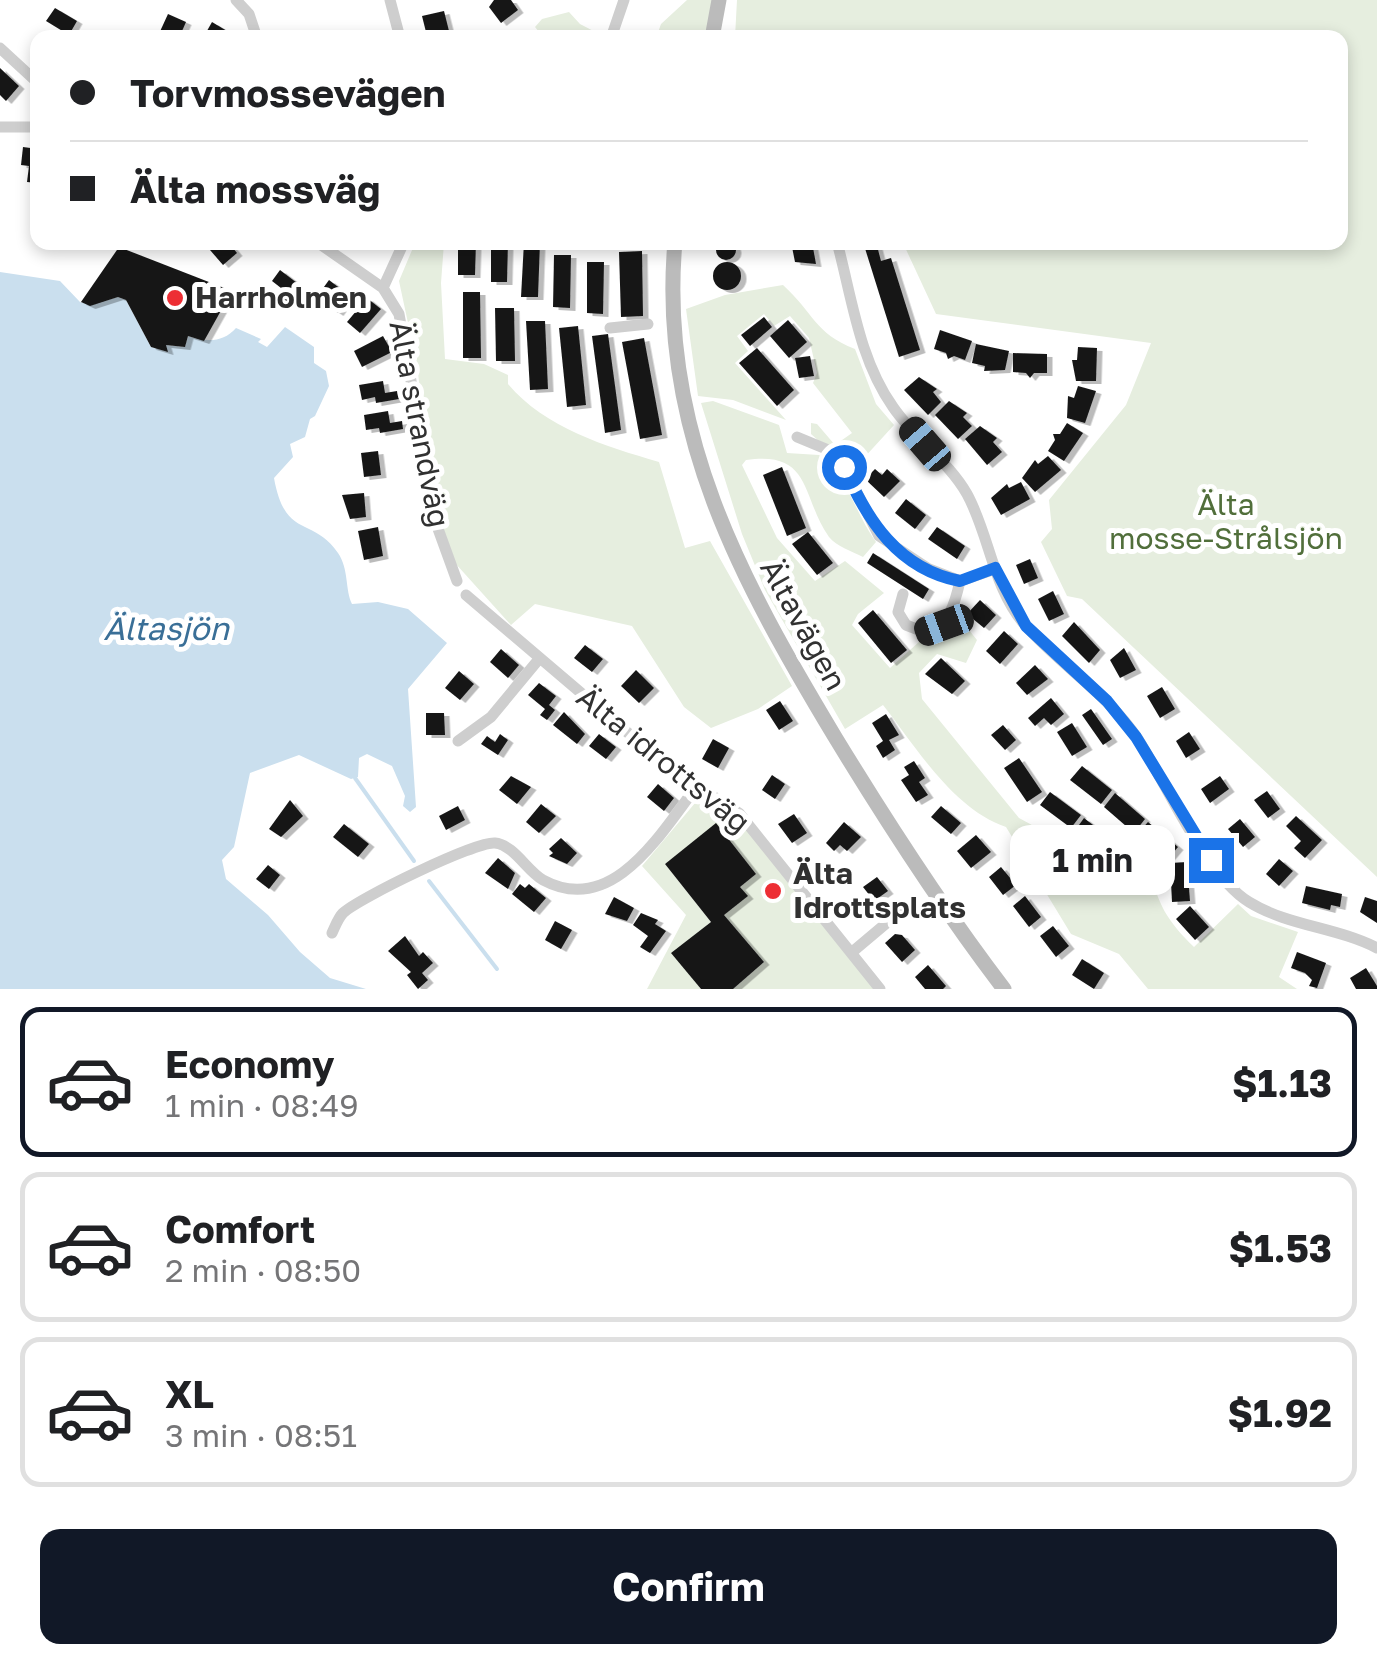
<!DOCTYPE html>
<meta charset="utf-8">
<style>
:root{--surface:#fff;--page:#f2f2f2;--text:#202124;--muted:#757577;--line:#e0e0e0;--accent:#111827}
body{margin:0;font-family:"Golos Text",sans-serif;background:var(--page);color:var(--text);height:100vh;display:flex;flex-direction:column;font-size:38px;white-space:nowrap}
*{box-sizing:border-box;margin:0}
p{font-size:32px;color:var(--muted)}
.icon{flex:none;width:55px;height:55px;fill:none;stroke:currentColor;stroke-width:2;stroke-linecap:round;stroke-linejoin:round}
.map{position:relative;height:989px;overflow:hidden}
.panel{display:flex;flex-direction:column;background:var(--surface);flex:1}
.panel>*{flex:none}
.banner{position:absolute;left:30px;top:30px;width:1318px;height:220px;border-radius:20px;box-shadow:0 5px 15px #0003;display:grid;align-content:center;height:220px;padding:0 40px;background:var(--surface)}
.end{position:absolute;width:45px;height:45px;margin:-22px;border:12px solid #1a73e8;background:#fff;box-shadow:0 0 0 5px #fff}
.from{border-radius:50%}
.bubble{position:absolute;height:70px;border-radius:20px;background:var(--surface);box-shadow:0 5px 15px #0003;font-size:32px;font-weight:700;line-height:70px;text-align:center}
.car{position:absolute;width:30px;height:60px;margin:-30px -15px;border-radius:12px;box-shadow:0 0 8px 2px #0007;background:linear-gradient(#222 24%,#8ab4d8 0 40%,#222 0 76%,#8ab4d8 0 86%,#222 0)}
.banner b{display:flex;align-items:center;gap:35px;height:95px;font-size:38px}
.banner b+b{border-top:2px solid var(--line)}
.banner i{width:25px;height:25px;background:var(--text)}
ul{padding:18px 0 0;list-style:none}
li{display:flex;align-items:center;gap:30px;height:150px;margin:0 20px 15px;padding:0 20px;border:5px solid var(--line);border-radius:20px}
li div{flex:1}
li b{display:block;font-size:38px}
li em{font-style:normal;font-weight:700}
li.current{border-color:var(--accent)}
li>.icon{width:90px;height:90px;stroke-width:1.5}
.action{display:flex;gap:20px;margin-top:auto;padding:20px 40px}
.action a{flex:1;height:115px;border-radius:20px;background:var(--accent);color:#fff;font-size:40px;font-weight:700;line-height:115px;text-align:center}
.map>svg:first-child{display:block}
</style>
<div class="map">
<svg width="1377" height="989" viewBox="0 0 1377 989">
<defs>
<filter id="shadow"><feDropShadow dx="5.5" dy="3" stdDeviation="0" flood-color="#0004"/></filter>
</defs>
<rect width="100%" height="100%" fill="#fff"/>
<path fill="#e6eedf" d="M687 0H713L707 37 656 38 661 24Z
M737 0H1377V877L1082 599 1067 596 1041 542 1052 529 1049 500 1126 405 1151 343 936 314 903 243 1340 242V38L735 37Z
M569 12 580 24 605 37H543L535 27 542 19Z
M415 243H444L441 283 445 359 484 364 508 375V384C545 428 605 446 659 462L685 548 710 541 792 686 758 709 711 728 684 707 632 626 535 604 511 625 455 563 434 505 417 365 399 281Z
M783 285C814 313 814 333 855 349L876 404 894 425 852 471 811 434V423L817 424 835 445 852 433 813 383 817 373 809 338 790 316 774 326 764 314 737 336 748 351 735 363 786 420 733 400 698 396 686 309 725 295Z
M713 401 779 425 787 453 819 455C847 475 856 515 876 542L863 557C853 552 836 546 829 537 801 498 813 450 746 460L742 465 777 538 815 581 845 561 884 593 858 614 852 625 890 668 920 641 961 620 977 640 966 663 937 654 919 673 922 699 1019 818 1102 863 1133 853 1151 867C1155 902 1169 923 1194 947L1238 904 1251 916 1298 932 1279 977 1297 989H1148L1119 954 1071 934 1006 827C953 809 916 747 883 705L845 729 765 590 742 534 701 403Z
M706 790 730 806 874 989H733L764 962 724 915 747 896 740 887 756 874 716 824 665 864 711 922 672 953 701 989H647L686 915 642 866Z"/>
<path fill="#cadfee" d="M0 272 60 281 80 302 90 305 118 297 126 300 151 347 167 351 166 345 185 347 188 336C206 342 223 343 236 328L261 339 258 342 267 347 285 327 314 347V363L326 371 329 386 315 416 310 419 305 437 290 444 293 457 274 478C285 540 313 516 338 553 349 569 345 590 352 604L378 602 408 609 447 643 408 689 416 807 410 812 403 806 405 796 392 766 367 754 359 758 358 777 351 779 299 755 250 773 234 847 222 860 226 879 268 915 300 952 330 978 366 989H0Z"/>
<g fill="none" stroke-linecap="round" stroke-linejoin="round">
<path stroke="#cadfee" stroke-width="4" d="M355 778 414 861
M429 881 497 969"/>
</g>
<path fill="#181818" filter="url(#shadow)" d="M494 0H511L518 10 501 23 489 7Z
M55 8 77 21 69 35 46 21Z
M444 11 449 31 427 36 422 16Z
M168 14 186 22 179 38H157Z
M212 22 232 34 230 38H203Z
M0 68 19 86 6 101 0 95Z
M23 147 38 149V183L27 182 29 166 21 165Z
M716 250a10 10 0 1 1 20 0a10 10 0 1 1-20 0Z
M213 242H228L237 253 223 265 210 250Z
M458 242H476L475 275H458Z
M491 242H508L507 282H491Z
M524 242H540L538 297H521Z
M791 242H812L816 264 795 262Z
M863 242H876L881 261 891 258 920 350 899 357Z
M119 247 232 291 204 341 188 336 185 347 166 345 168 352 151 347 126 300 118 297 90 306 81 302Z
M642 251 643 316 621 317 619 252Z
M554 255H571L570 308 553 307Z
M587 262H604L603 314 587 313Z
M713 276a14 14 0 1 1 28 0a14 14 0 1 1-28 0Z
M280 270 301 286 289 303 277 294 281 288 272 281Z
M329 280 350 296 338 313 316 298Z
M463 292H480L481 358H463Z
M367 298 381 309 360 333 347 322Z
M495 308H514L515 361H496Z
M764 317 772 327 750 346 741 335Z
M788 320 807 342 789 358 770 336Z
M526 321H545L548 389 530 390Z
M578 326 586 405 567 407 559 328Z
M940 330 972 341 965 360 954 356 948 359 946 353 934 349Z
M608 334 621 430 605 433 592 336Z
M383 336 392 352 362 367 354 351Z
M644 338 662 435 640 439 622 342Z
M976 344 1009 351 1005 370 984 371 985 366 972 363Z
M1078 347 1097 348 1096 381H1076L1072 360H1077Z
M757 348 794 390 777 406 739 363Z
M1013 353 1047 354V373H1034L1030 378 1026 373 1013 372Z
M810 356 814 376 799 378 795 358Z
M919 377 937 389 933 392 941 402 928 415 904 390Z
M383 381 385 393 397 391 399 399 376 403 375 397 362 400 359 385Z
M1078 386 1096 391 1085 423 1067 418 1068 396 1074 398Z
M949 401 967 413 963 417 972 426 958 439 935 415Z
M388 411 390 423 402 421 403 429 380 433 379 428 366 430 364 415Z
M1067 423 1083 433 1064 461 1048 451 1055 440 1053 434H1060Z
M980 426 997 438 993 442 1002 452 987 465 965 439Z
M378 451 381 475 364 477 361 453Z
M1048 456 1061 470 1035 492 1022 478 1035 460 1038 464Z
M782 467 806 528 787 536 763 475Z
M875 469 882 475 887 469 900 481 884 497 865 479Z
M1021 482 1030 499 1001 515 991 498 1007 484 1009 488Z
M364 493 366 517 350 519 342 495Z
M906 499 926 515 915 529 895 513Z
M378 527 383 556 364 560 358 531Z
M937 527 965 546 957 559 928 539Z
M808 532 833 563 817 575 792 544Z
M873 553 929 589 923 599 867 563Z
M1030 559 1038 578 1024 584 1016 565Z
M1053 591 1064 614 1049 621 1038 599Z
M980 600 996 615 984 628 967 614Z
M873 610 907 650 891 663 858 623Z
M1074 622 1100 650 1089 663 1062 636Z
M1004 631 1018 644 1000 664 986 651Z
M585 645 603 659 592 672 574 658Z
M1124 648 1136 670 1120 678 1110 660Z
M501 649 519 665 508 678 490 662Z
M941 658 965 681 952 694 925 674Z
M1035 665 1048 679 1027 695 1016 683Z
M636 670 654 688 639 703 621 686Z
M459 671 474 684 460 700 445 688Z
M539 683 556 696 549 705 555 710 547 720 540 715 545 709 528 695Z
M1162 687 1175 709 1160 718 1147 696Z
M1051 698 1064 714 1051 725 1044 718 1035 726 1028 718Z
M780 701 793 721 779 730 766 710Z
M1091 709 1112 739 1103 745 1082 715Z
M564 712 585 734 577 744 553 725Z
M426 713H444L445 735H426Z
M886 714 899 735 889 740 895 750 883 758 876 746 883 741 872 723Z
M1072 723 1087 747 1072 756 1057 732Z
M1003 725 1016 740 1005 750 991 735Z
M1189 732 1200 749 1186 758 1176 741Z
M500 734 508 740 498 755 481 744 487 736 495 742Z
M599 734 616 747 606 759 589 746Z
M713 739 729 748 718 768 702 759Z
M1019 758 1042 792 1027 802 1004 768Z
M914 761 925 778 919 782 928 795 916 802 901 780 909 775 904 767Z
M1082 766 1112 790 1101 804 1070 780Z
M772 775 785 784 775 799 762 790Z
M511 776 531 787 517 804 499 790Z
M1220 776 1229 789 1210 803 1201 789Z
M658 784 674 798 664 811 647 797Z
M1267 791 1280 809 1268 818 1254 800Z
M1050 792 1081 815 1071 828 1040 805Z
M1115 793 1145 819 1134 833 1104 807Z
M290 800 303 816 281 837 269 829Z
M541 804 556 816 539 833 526 822Z
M458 806 465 820 446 830 439 816Z
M941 806 961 823 951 834 931 817Z
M794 814 807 833 792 843 778 824Z
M1296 816 1322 840 1305 858 1294 848 1301 841 1286 826Z
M1084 818 1115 842 1105 856 1074 832Z
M1240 819 1255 837 1243 847 1228 829Z
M844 822 861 837 847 851 840 845 834 851 826 843Z
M1148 822 1178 847 1167 860 1136 835Z
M716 823 756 874 740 887 748 896 724 915 764 962 733 989H701L671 953 711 922 665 864Z
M344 824 369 844 358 857 333 837Z
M976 835 991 852 971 868 957 851Z
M561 838 577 853 567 864 549 856 553 853 549 849Z
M498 858 515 873 508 889 485 873Z
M1279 859 1293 871 1279 886 1266 874Z
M1187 862 1190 901 1172 902 1170 863Z
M268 865 280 875 269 889 256 879Z
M1001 867 1016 885 1003 895 989 877Z
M877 877 888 891 874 901 863 887Z
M520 884 525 888 529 884 546 898 534 912 512 894Z
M1306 886 1342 894 1340 907 1331 905 1330 910 1302 903Z
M1025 896 1041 917 1029 927 1013 906Z
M614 897 634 908 627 921 605 914Z
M1365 897 1377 901V923L1360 912Z
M1190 906 1209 927 1195 940 1176 919Z
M641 913 658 920 655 924 666 931 650 953 640 947 648 936 633 925Z
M555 921 572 930 561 949 545 940Z
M1053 926 1069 946 1056 957 1040 936Z
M895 934 902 935 915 950 902 962 885 943Z
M405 936 419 956 423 952 433 963 422 973 428 980 418 989 407 975 411 972 388 951Z
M1297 952 1326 963 1317 988 1309 986 1312 980 1305 973 1291 968Z
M1082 959 1104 973 1094 989 1072 975Z
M928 965 946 986 943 989H925L915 977Z
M1366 968 1377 986V989H1356L1350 978Z"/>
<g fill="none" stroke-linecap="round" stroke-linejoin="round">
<path stroke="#cecece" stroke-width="11" d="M236 0 249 14 257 38
M390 0 400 38
M611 38 624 0
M0 48 38 83
M0 127H38
M317 242 383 288 399 314 437 526 457 581
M837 242C852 298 859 359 893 407 914 438 949 462 967 494 990 536 993 590 1026 626 1061 666 1108 694 1138 739 1166 783 1206 876 1249 902 1288 926 1336 927 1377 948
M383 288 404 242
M610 328 648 324
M797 437 826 449 844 467 879 536 929 569 960 581 995 569
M903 594 898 612 906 625 924 632C950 622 954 608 960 581
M466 595 668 767 739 813 880 989
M458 741 491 717 539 659
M332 933C335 927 338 918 343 913 359 898 476 841 495 843 514 845 527 871 543 880 613 918 662 831 697 786
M851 953 908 905"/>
<path stroke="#bbb" stroke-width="15" d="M712 38 719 0
M675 242C658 430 742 582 835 737 888 824 942 908 1004 989"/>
</g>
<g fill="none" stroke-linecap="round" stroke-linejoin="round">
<path stroke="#1a73e8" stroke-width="12" d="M844 467C867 520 898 569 960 581L995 568 1026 626 1107 701 1136 737 1211 860"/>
</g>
<g fill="#ed2e34" stroke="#fff" stroke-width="4">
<circle cx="175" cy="298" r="10"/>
<circle cx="773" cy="891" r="10"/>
</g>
<g text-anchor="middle" stroke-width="10" stroke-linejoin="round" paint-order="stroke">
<g font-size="30" font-weight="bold" fill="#313131" stroke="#fff" text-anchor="start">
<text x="195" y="308">Harrholmen</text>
<text x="793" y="884">Älta<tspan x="793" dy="34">Idrottsplats</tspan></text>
</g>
<g font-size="30" fill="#313131" stroke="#fff">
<text transform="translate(419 424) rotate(79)" y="10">Älta strandväg</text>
<text transform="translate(803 625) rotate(61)" y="10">Ältavägen</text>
<text transform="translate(663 760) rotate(39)" y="10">Älta idrottsväg</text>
</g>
<g font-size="30" fill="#516f3b" stroke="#fff">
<text x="1226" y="515">Älta<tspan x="1226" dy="34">mosse-Strålsjön</tspan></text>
</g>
<g font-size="32" font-style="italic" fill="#3a6f97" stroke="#fff">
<text x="166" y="640">Ältasjön</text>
</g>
</g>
</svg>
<i class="end from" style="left:844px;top:467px"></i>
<i class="end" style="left:1211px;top:860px"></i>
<div class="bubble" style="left:1010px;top:825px;width:165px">1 min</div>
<i class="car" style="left:925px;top:444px;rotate:319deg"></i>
<i class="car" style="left:944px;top:625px;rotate:250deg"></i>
<div class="banner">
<b><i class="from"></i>Torvmossevägen</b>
<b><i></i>Älta mossväg</b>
</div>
</div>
<section class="panel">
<ul>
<li class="current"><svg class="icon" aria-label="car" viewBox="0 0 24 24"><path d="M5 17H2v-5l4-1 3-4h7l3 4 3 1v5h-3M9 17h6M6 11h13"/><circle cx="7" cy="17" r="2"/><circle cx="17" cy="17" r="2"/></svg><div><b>Economy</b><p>1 min · 08:49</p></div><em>$1.13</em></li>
<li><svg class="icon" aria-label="car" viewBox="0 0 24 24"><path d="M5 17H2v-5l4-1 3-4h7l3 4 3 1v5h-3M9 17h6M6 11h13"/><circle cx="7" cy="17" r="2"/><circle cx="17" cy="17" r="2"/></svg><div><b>Comfort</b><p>2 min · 08:50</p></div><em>$1.53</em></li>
<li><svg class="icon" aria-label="car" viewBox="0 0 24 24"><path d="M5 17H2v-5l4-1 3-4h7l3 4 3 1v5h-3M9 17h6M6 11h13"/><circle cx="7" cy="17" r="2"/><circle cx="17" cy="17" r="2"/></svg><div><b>XL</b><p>3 min · 08:51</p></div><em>$1.92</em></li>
</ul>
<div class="action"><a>Confirm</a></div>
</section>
